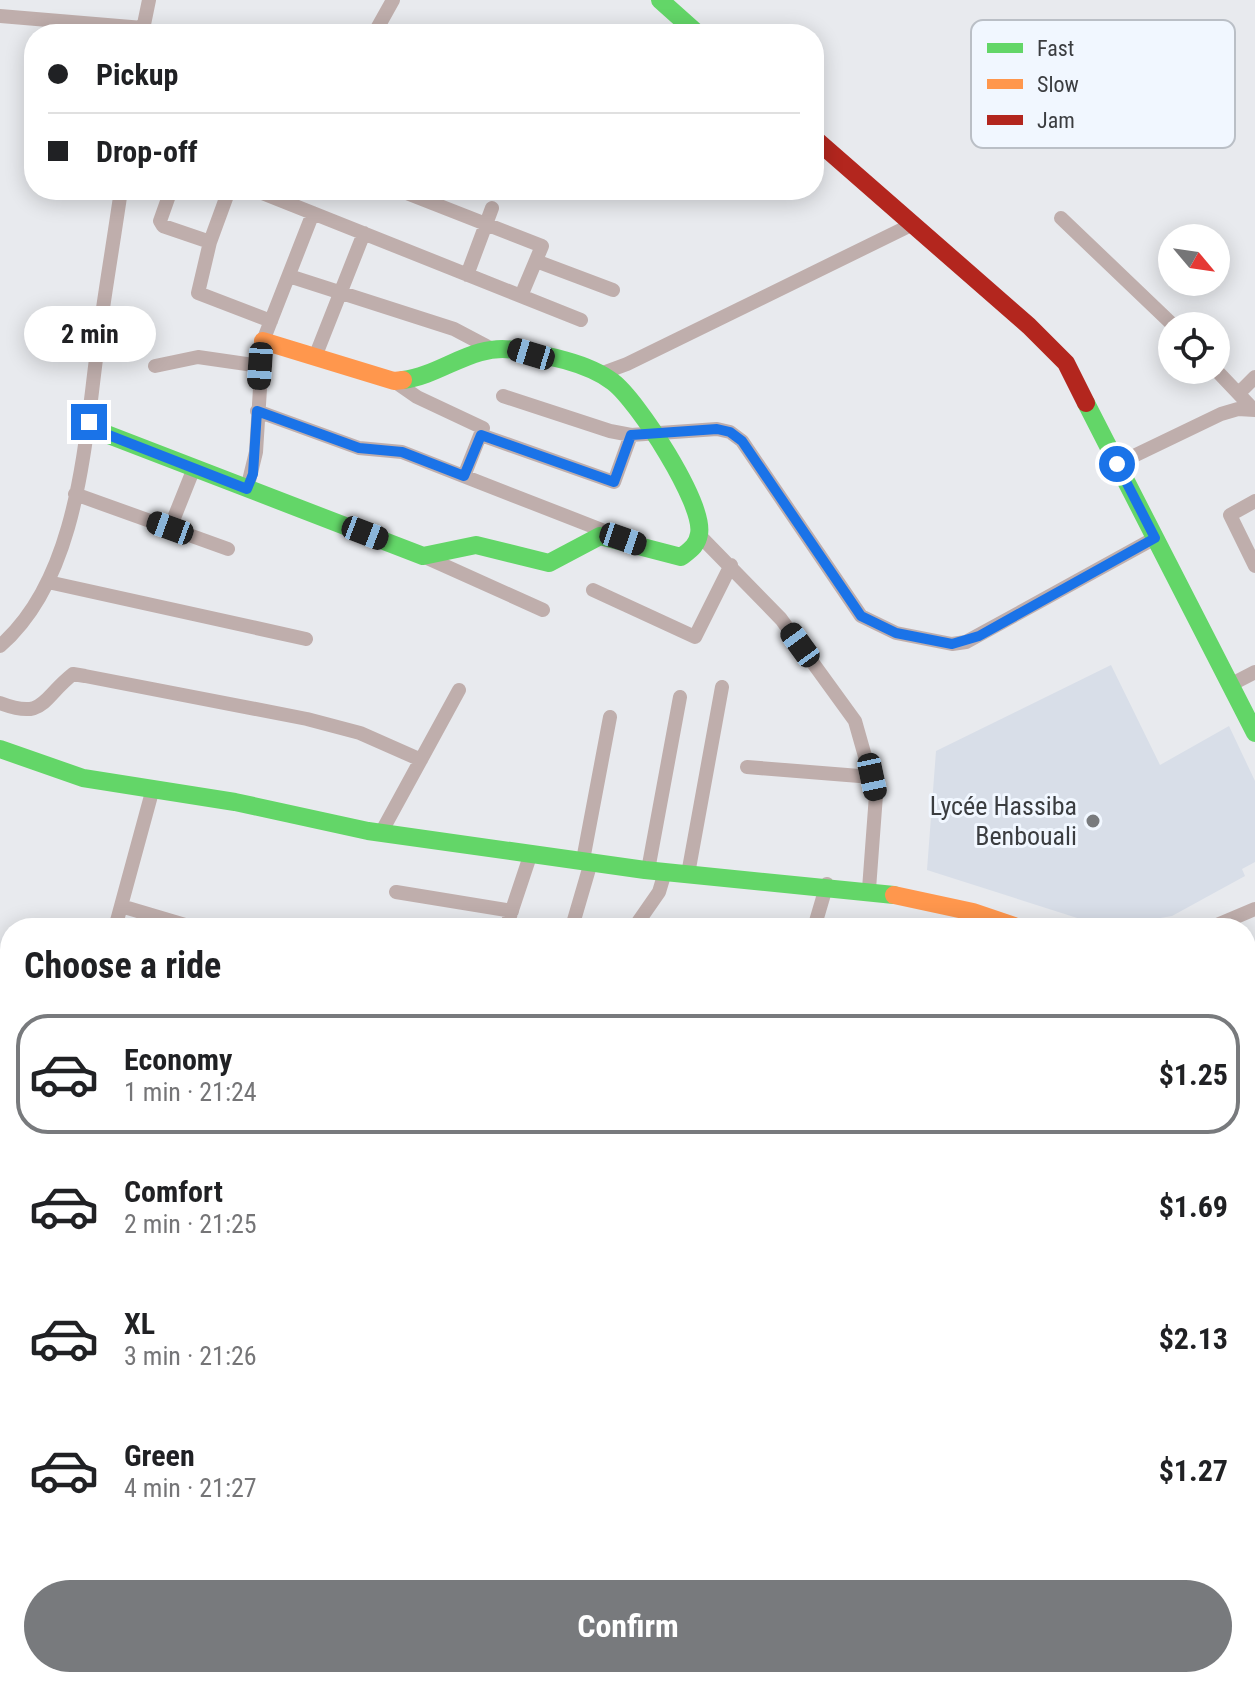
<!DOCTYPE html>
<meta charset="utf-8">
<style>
:root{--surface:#fff;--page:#f6f6f6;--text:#202124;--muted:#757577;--line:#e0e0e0;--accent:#787a7d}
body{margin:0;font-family:"Roboto Condensed",sans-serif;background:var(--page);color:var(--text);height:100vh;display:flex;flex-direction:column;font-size:30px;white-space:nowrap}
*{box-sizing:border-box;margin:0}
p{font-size:26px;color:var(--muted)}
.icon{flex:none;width:44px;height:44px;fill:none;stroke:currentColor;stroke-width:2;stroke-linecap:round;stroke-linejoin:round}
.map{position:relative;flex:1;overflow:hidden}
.side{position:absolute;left:0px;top:918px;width:1256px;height:770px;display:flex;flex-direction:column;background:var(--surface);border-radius:32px 32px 0 0;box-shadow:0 4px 20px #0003}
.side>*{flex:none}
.banner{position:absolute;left:24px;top:24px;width:800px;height:176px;border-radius:32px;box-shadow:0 4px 20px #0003;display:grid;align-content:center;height:176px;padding:0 24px;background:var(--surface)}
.needle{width:52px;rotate:119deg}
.buttons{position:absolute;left:1158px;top:224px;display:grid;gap:16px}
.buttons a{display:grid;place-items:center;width:72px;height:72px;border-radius:50%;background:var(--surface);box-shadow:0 4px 20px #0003;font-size:40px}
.end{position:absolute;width:36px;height:36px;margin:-18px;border:10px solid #1a73e8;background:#fff;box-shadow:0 0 0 4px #fff}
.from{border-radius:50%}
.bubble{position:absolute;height:56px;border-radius:28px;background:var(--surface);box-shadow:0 4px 20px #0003;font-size:26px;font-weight:700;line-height:56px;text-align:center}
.car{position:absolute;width:24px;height:48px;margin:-24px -12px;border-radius:10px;box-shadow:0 0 6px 2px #0007;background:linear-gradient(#222 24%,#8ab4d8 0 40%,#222 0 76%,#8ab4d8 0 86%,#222 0)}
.banner b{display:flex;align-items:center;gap:28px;height:76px;font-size:30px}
.banner b+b{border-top:2px solid var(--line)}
.banner i{width:20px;height:20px;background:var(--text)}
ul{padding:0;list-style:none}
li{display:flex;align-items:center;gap:24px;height:120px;margin:0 16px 12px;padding:0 8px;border:4px solid transparent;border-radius:32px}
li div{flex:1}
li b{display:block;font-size:30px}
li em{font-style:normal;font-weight:700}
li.on{border-color:var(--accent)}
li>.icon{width:72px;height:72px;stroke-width:1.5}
h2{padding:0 24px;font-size:36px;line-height:96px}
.button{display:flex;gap:16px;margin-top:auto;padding:16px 24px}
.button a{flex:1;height:92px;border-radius:48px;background:var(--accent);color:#fff;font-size:32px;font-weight:700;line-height:92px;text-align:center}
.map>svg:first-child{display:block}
</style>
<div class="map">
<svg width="1255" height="1687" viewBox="0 0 1255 1687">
<rect width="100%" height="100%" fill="#e8eaee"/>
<path fill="#d8dee8" d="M1111 665 1160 765 1229 726 1255 781V862L1242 869 1245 876 1172 916 1125 924 1093 923 927 870 936 751Z"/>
<path fill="#cad9c2" d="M1255 1034V1244L1246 1249V1035Z"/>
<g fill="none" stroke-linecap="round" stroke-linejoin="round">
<path stroke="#bfaeac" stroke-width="14" d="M0 16 143 28
M142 34 149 0
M374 34 393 0
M171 190 160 221 163 226 210 242
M229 190 210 242 198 293 271 321
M255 190 581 320
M399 190 542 246 521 296
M1061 218 1174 326
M536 261 613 290
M467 275 492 208
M289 276 454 329 490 348
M315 357 364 233
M155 366 198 357 260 366
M1216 370 1254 410
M600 374 627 364 911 225
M394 381 417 397 483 428 464 476
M1239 393 1255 377
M503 396 610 431 631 435 717 429 730 432 742 441 861 616 896 633 952 644 966 642 1155 538
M257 411 359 448 402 452 612 534
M481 435 614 482 631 435
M1117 464 1221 414 1238 409 1255 410
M247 489 256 452 263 341 313 213
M75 494 228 549
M1255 501 1230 515 1255 566
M170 528 194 468
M699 535 781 619 855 721 876 795 869 889
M423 556 543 610
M48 582 306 639
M593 590 695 637 731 565
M0 646C76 580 84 452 96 359 103 302 113 246 121 190
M1230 685 1255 672
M0 703C45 720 41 699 73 674L85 676 307 719 360 733 421 760
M747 767 872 777
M382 831 459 690
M583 860 610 717
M648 870 680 697
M688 874 722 687
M396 892 512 911
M121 906 185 925
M572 927 591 862
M115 928 152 792
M506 928 531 853
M634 928 659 892 665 872
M814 928 827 884
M1210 928 1255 909
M1246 1025 1255 1021
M0 1066 10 1072
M0 1220 10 1228
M1246 1426 1255 1422
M1246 1595 1255 1590
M452 1678 459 1687
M668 1678 674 1687
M863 1678 867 1687
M990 1678 995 1687
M1123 1678 1128 1687
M1137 1678 1142 1687
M273 1687 290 1678
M585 1687 597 1678
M817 1687 834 1678
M885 1687 902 1678
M1066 1687 1084 1678"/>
<path stroke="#63d668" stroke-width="18" d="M660 0 698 34
M1086 403 1255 733
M88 427 423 556 476 545 549 563 600 536 681 557C690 550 697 546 699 534 705 504 637 400 613 382 587 362 545 355 514 350 473 343 442 375 403 380
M0 749 83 778 235 802 368 831 645 870 894 895"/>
<path stroke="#ff974d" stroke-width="18" d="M263 341 394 381 403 380
M894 895 973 912 1020 928"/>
<path stroke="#b3261e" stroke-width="18" d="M814 138 1029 326 1066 363 1086 403"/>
</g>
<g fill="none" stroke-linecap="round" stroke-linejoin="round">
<path stroke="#1a73e8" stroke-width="10" d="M89 422 88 427 247 489 253 474 257 411 359 448 402 452 464 476 481 435 614 482 631 435 717 429 730 432 742 441 861 616 896 633 952 644 979 636 1155 538 1117 464"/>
</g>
<circle fill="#787a7d" stroke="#f1f7ff" stroke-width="3" cx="1093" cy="821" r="8"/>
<g text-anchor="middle" stroke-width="6" stroke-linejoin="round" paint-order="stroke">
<g font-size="26" fill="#3b3d40" stroke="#f1f7ff" text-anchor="end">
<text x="1077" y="815">Lycée Hassiba<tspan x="1077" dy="30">Benbouali</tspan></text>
</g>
</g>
<rect x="971" y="20" width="264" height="128" rx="12" fill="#f1f7ff" stroke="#babfc6" stroke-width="2"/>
<rect x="987" y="43" width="36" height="10" fill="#63d668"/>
<rect x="987" y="79" width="36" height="10" fill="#ff974d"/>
<rect x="987" y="115" width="36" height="10" fill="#b3261e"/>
<g font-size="22" fill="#3b3d40">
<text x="1037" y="56">Fast</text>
<text x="1037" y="92">Slow</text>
<text x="1037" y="128">Jam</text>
</g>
</svg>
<div class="buttons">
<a><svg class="needle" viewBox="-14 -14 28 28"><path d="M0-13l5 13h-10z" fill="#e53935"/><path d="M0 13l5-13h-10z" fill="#757577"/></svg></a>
<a><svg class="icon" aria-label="locate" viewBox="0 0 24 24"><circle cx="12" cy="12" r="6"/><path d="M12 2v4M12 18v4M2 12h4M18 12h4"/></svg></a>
</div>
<i class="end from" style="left:1117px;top:464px"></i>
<i class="end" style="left:89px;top:422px"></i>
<div class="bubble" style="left:24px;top:306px;width:132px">2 min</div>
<i class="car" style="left:531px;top:354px;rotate:287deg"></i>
<i class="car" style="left:260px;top:366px;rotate:184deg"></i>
<i class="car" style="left:170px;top:528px;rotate:290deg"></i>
<i class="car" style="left:365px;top:533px;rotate:111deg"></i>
<i class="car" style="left:623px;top:539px;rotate:109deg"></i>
<i class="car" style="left:800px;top:645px;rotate:324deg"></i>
<i class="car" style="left:872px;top:777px;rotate:168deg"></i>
<div class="banner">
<b><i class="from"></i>Pickup</b>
<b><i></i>Drop-off</b>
</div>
<section class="side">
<h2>Choose a ride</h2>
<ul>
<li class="on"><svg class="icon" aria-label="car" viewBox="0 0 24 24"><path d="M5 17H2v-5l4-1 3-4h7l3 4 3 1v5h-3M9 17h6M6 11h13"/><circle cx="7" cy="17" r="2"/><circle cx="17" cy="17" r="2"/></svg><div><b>Economy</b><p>1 min · 21:24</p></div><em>$1.25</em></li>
<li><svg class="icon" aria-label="car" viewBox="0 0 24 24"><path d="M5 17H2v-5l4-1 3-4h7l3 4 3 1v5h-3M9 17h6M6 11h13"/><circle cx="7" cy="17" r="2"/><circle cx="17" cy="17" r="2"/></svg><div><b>Comfort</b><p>2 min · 21:25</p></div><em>$1.69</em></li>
<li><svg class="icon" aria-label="car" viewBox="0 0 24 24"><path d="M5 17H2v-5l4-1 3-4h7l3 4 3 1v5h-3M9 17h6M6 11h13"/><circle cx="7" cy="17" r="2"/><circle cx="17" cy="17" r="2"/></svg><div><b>XL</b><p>3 min · 21:26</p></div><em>$2.13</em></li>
<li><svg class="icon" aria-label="car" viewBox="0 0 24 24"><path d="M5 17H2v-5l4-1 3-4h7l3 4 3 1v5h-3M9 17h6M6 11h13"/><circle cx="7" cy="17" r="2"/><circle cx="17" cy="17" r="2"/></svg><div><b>Green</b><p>4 min · 21:27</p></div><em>$1.27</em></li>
</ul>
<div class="button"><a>Confirm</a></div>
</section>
</div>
